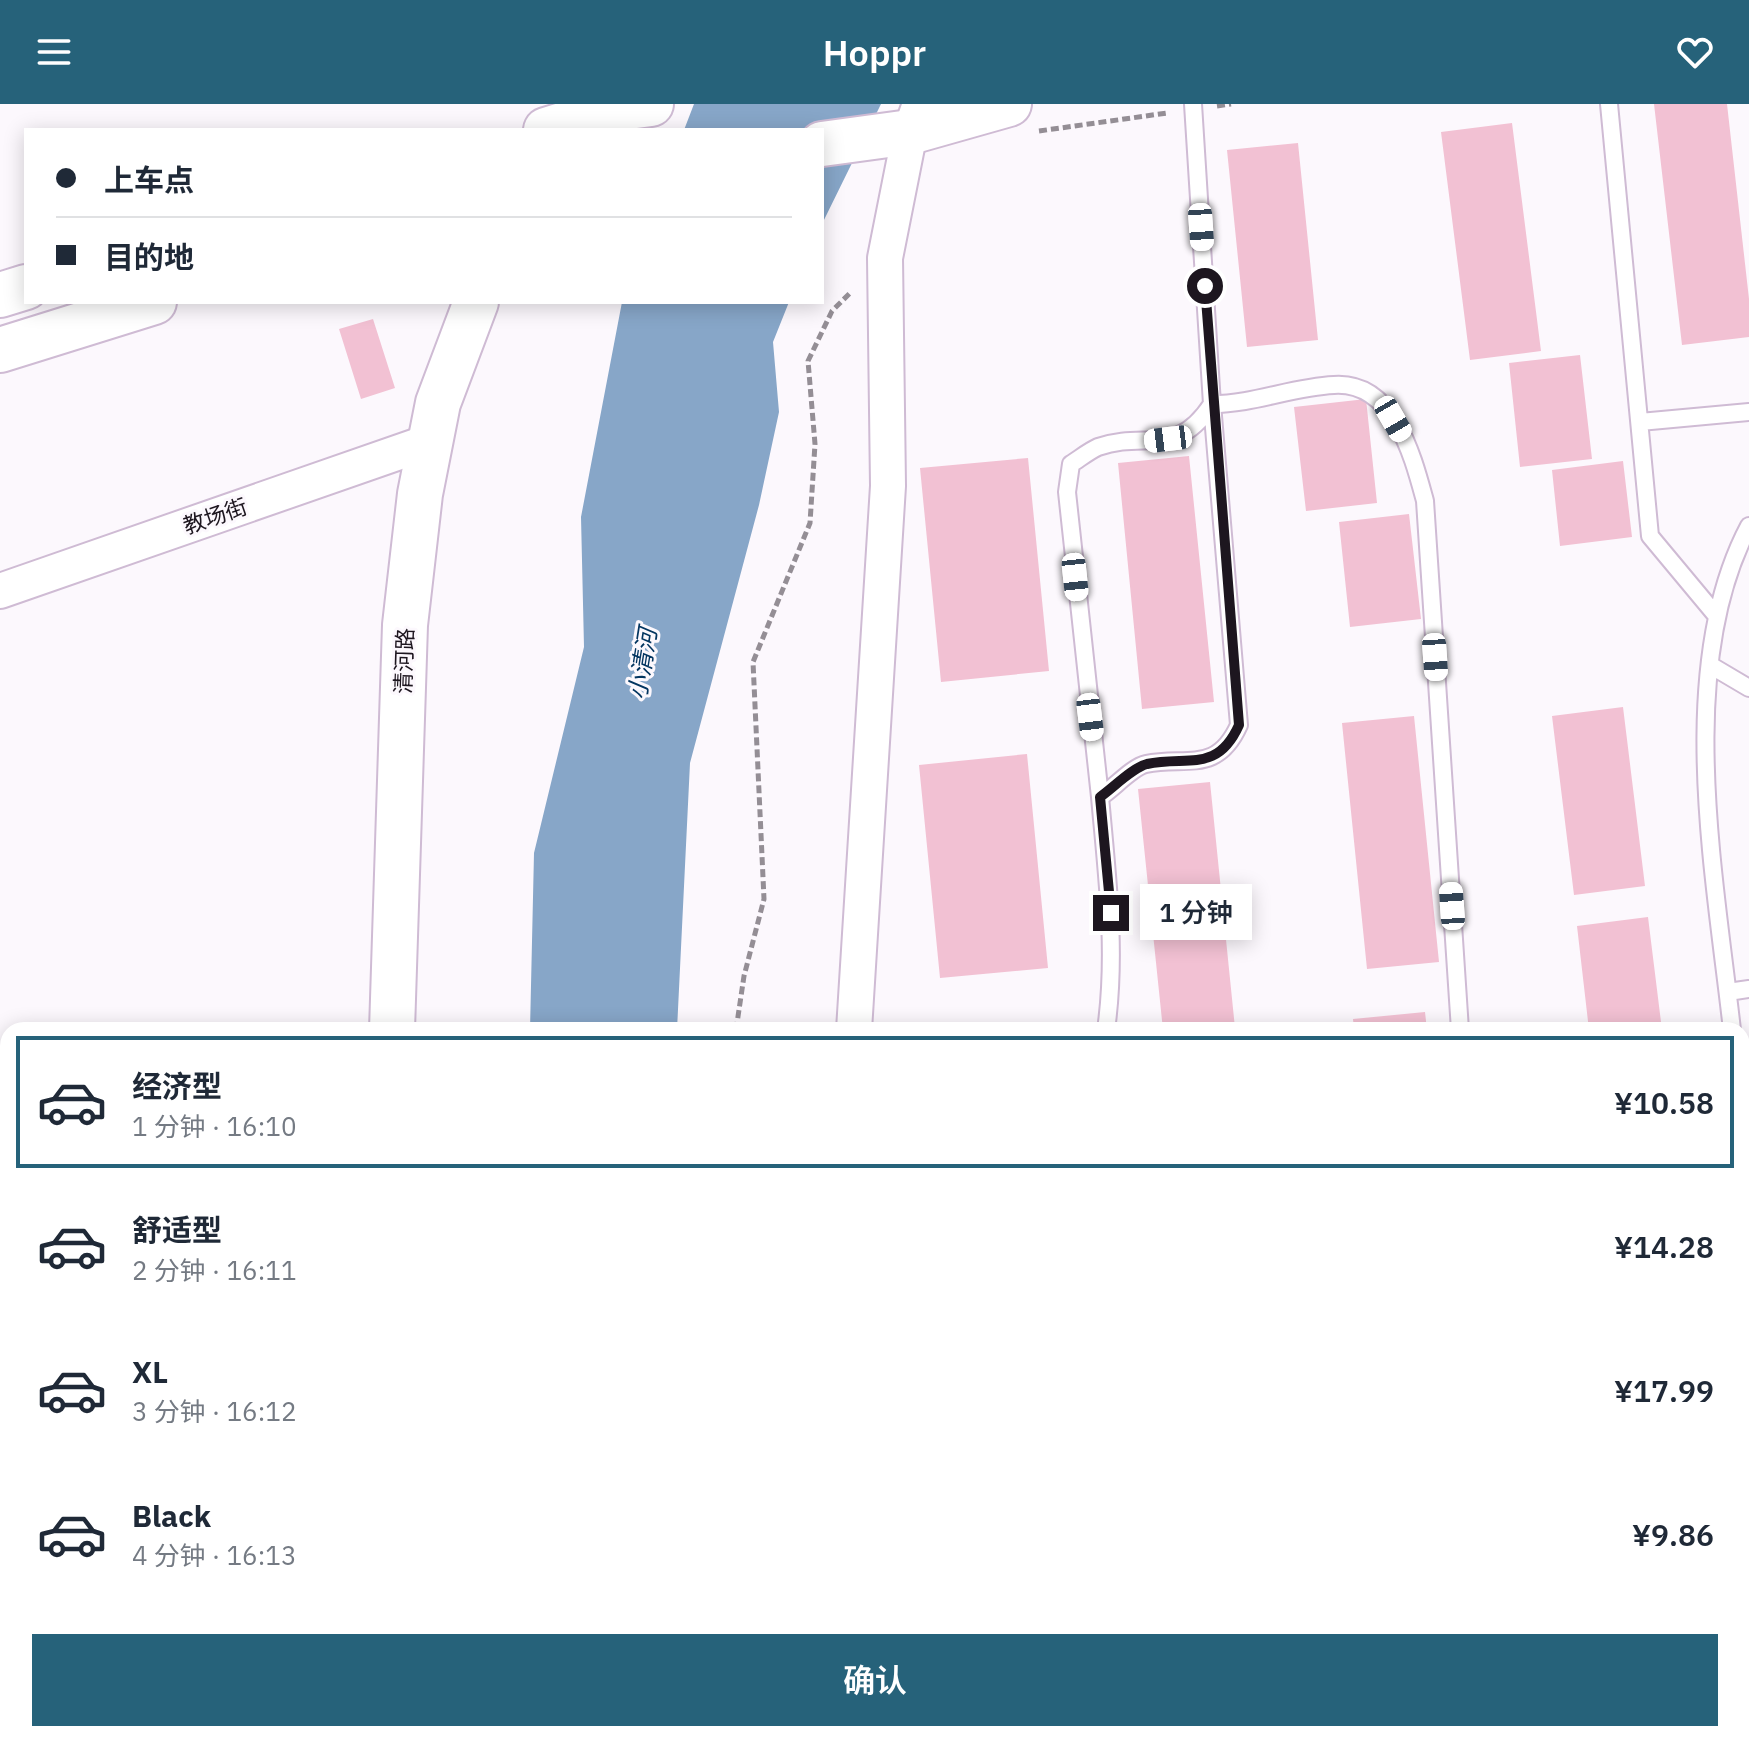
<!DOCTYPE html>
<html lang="zh">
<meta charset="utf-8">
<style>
:root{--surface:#fff;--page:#f2f2f3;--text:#1f2937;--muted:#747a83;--line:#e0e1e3;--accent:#26627a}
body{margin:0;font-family:"IBM Plex Sans","Noto Sans SC",sans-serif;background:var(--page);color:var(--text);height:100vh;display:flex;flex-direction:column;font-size:30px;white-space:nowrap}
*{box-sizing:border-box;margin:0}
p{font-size:26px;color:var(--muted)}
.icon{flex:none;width:44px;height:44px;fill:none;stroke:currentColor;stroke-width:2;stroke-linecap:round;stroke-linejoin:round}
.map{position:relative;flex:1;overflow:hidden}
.details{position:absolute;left:0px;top:918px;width:1750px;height:720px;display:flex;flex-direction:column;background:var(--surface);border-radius:24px 24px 0 0;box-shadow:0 4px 20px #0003}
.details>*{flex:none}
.guide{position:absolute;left:24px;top:24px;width:800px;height:176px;border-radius:0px;box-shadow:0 4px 20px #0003;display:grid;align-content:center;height:176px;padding:0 32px;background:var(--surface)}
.end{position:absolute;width:36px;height:36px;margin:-18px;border:10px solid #1d161f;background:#fff;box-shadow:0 0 0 4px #fff}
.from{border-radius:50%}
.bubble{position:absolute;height:56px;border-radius:0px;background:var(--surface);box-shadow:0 4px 20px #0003;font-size:26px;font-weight:600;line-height:56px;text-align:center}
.car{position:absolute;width:24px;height:48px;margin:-24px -12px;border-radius:10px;box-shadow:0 0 6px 2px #0007;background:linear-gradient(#fff 24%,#345 0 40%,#fff 0 76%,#345 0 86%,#fff 0)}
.guide b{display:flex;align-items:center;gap:28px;height:76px;font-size:30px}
.guide b+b{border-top:2px solid var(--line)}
.guide i{width:20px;height:20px;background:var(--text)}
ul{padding:14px 0 0;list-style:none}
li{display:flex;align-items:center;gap:24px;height:132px;margin:0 16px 12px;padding:0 16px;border:4px solid transparent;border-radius:0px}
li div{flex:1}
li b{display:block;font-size:30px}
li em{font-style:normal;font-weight:600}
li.selected{border-color:var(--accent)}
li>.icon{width:72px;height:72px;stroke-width:1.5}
.action{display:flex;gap:16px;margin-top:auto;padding:16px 32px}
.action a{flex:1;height:92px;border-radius:0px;background:var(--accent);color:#fff;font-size:32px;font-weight:600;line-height:92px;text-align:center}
header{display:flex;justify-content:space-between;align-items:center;height:104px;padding:0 32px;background:var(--accent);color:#fff;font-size:36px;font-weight:600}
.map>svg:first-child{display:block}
</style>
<header><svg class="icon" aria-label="menu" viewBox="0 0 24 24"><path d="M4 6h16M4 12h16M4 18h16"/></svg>Hoppr<svg class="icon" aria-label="heart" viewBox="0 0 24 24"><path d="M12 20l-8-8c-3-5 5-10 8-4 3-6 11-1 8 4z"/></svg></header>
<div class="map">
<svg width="1749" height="1638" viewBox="0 0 1749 1638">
<rect width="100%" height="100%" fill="#fcf8fd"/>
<path fill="#87a6c8" d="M694 0H881L822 120V26H684Z
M622 198H789L773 238 779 308 759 401 690 659 677 926H530L534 749 584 543 581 413Z
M500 1630H643V1638H500Z"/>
<path fill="#f2c1d3" d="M1654 0H1727L1749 195V233L1682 241Z
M1512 19 1541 247 1470 256 1441 28Z
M1298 39 1318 236 1247 243 1227 46Z
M373 215 395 284 361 295 339 225Z
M1580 251 1592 355 1520 363 1509 259Z
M1366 295 1377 399 1306 407 1294 303Z
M1189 352 1214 598 1142 605 1118 359Z
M1028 354 1049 567 941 578 920 364Z
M1623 357 1632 433 1560 442 1552 366Z
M1409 410 1421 515 1350 523 1339 418Z
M1623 603 1645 782 1574 791 1552 612Z
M1414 612 1439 858 1367 865 1342 619Z
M1027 650 1048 864 940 874 919 661Z
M1210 678 1235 924 1163 926 1138 685Z
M1648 813 1662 926H1589L1577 822Z
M1425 908 1427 926H1354L1353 915Z
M737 1630H812L814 1638H739Z
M899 1630H973L975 1638H901Z
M1113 1630H1188L1190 1638H1115Z
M1270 1630H1344L1347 1638H1272Z
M1450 1630H1525L1528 1638H1453Z
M1630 1630H1705L1707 1638H1632Z"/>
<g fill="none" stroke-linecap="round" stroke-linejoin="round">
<defs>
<path id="lane" d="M1609 0 1650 432 1715 510
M1212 300C1254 300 1292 283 1334 281 1394 277 1413 353 1425 397L1460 926
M1640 318 1749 308
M1710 561 1749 584
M1100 693 1067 388 1071 360C1079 355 1089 347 1098 343 1146 326 1176 355 1212 300
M1728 888 1749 885
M1106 926C1117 848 1107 772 1100 693 1113 685 1132 663 1146 660 1187 652 1217 670 1239 621L1212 300 1193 0
M1732 926C1715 772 1674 563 1749 422
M1742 1015 1749 1076
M1742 1164 1749 1163
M1742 1394 1749 1370
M1742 1507 1749 1533
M1059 1630 1061 1638
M1396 1630 1399 1638
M1585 1630 1587 1638"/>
<path id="street" d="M0 487 431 337
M854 926 888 382 885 154 910 28 920 0
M0 1496 8 1492
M861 1630 863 1638"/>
<path id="secondary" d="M546 26 613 5 651 0
M822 40 910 28 1009 0
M0 191 26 183
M0 246 154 198
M392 926 405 521 420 390 438 299 476 198
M368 1638 369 1630"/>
</defs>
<use href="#lane" stroke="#cfbbd4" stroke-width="20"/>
<use href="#street" stroke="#cfbbd4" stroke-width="38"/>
<use href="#secondary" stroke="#cfbbd4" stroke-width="48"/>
<path stroke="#948e95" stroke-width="5" stroke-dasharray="8 4" stroke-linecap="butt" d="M1217 2 1231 0
M1039 27 1167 9
M736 926 744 872 764 795 753 558 810 419 815 340 808 257 832 207 851 188
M671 1638V1630"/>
<use href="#lane" stroke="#fff" stroke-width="16"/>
<use href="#street" stroke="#fff" stroke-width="34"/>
<use href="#secondary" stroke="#fff" stroke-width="44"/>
</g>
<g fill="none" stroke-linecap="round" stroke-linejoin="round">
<path stroke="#1d161f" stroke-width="10" d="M1111 809 1100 693C1113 684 1132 664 1147 660 1187 651 1217 670 1239 621L1205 182"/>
</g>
<g text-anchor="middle" stroke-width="6" stroke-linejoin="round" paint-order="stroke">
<g font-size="22" fill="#1d161f" stroke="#fcf8fd">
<text transform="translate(215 412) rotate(-19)" y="8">教场街</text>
<text transform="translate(404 557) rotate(-88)" y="8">清河路</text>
</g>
<g font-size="24" font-style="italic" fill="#033560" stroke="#fcf8fd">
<text transform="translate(643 560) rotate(-81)" y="8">小清河</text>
</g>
</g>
</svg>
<i class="end from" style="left:1205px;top:182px"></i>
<i class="end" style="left:1111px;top:809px"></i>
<div class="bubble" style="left:1140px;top:780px;width:112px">1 分钟</div>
<i class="car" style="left:1201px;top:123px;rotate:176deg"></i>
<i class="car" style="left:1393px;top:315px;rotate:150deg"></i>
<i class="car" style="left:1168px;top:335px;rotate:263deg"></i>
<i class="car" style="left:1075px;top:473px;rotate:174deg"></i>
<i class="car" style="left:1435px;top:553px;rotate:176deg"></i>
<i class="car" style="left:1090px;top:613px;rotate:173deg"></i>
<i class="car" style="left:1452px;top:802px;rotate:356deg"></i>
<div class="guide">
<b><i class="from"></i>上车点</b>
<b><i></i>目的地</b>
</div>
<section class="details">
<ul>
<li class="selected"><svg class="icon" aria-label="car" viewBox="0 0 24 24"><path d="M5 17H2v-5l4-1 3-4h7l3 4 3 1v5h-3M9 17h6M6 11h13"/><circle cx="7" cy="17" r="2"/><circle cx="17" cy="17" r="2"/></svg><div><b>经济型</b><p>1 分钟 · 16:10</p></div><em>¥10.58</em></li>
<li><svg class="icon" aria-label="car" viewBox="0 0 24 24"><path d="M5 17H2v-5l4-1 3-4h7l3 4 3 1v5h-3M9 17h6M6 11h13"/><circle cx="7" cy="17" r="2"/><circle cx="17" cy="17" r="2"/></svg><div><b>舒适型</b><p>2 分钟 · 16:11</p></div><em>¥14.28</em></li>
<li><svg class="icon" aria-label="car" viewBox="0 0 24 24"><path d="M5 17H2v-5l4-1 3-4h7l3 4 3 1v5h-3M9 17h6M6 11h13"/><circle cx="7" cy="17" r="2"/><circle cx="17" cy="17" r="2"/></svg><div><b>XL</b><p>3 分钟 · 16:12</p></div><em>¥17.99</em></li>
<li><svg class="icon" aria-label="car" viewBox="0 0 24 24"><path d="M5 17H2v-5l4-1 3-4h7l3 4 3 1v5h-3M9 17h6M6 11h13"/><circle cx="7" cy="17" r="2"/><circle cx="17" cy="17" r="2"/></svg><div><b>Black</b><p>4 分钟 · 16:13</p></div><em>¥9.86</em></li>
</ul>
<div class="action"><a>确认</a></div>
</section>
</div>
